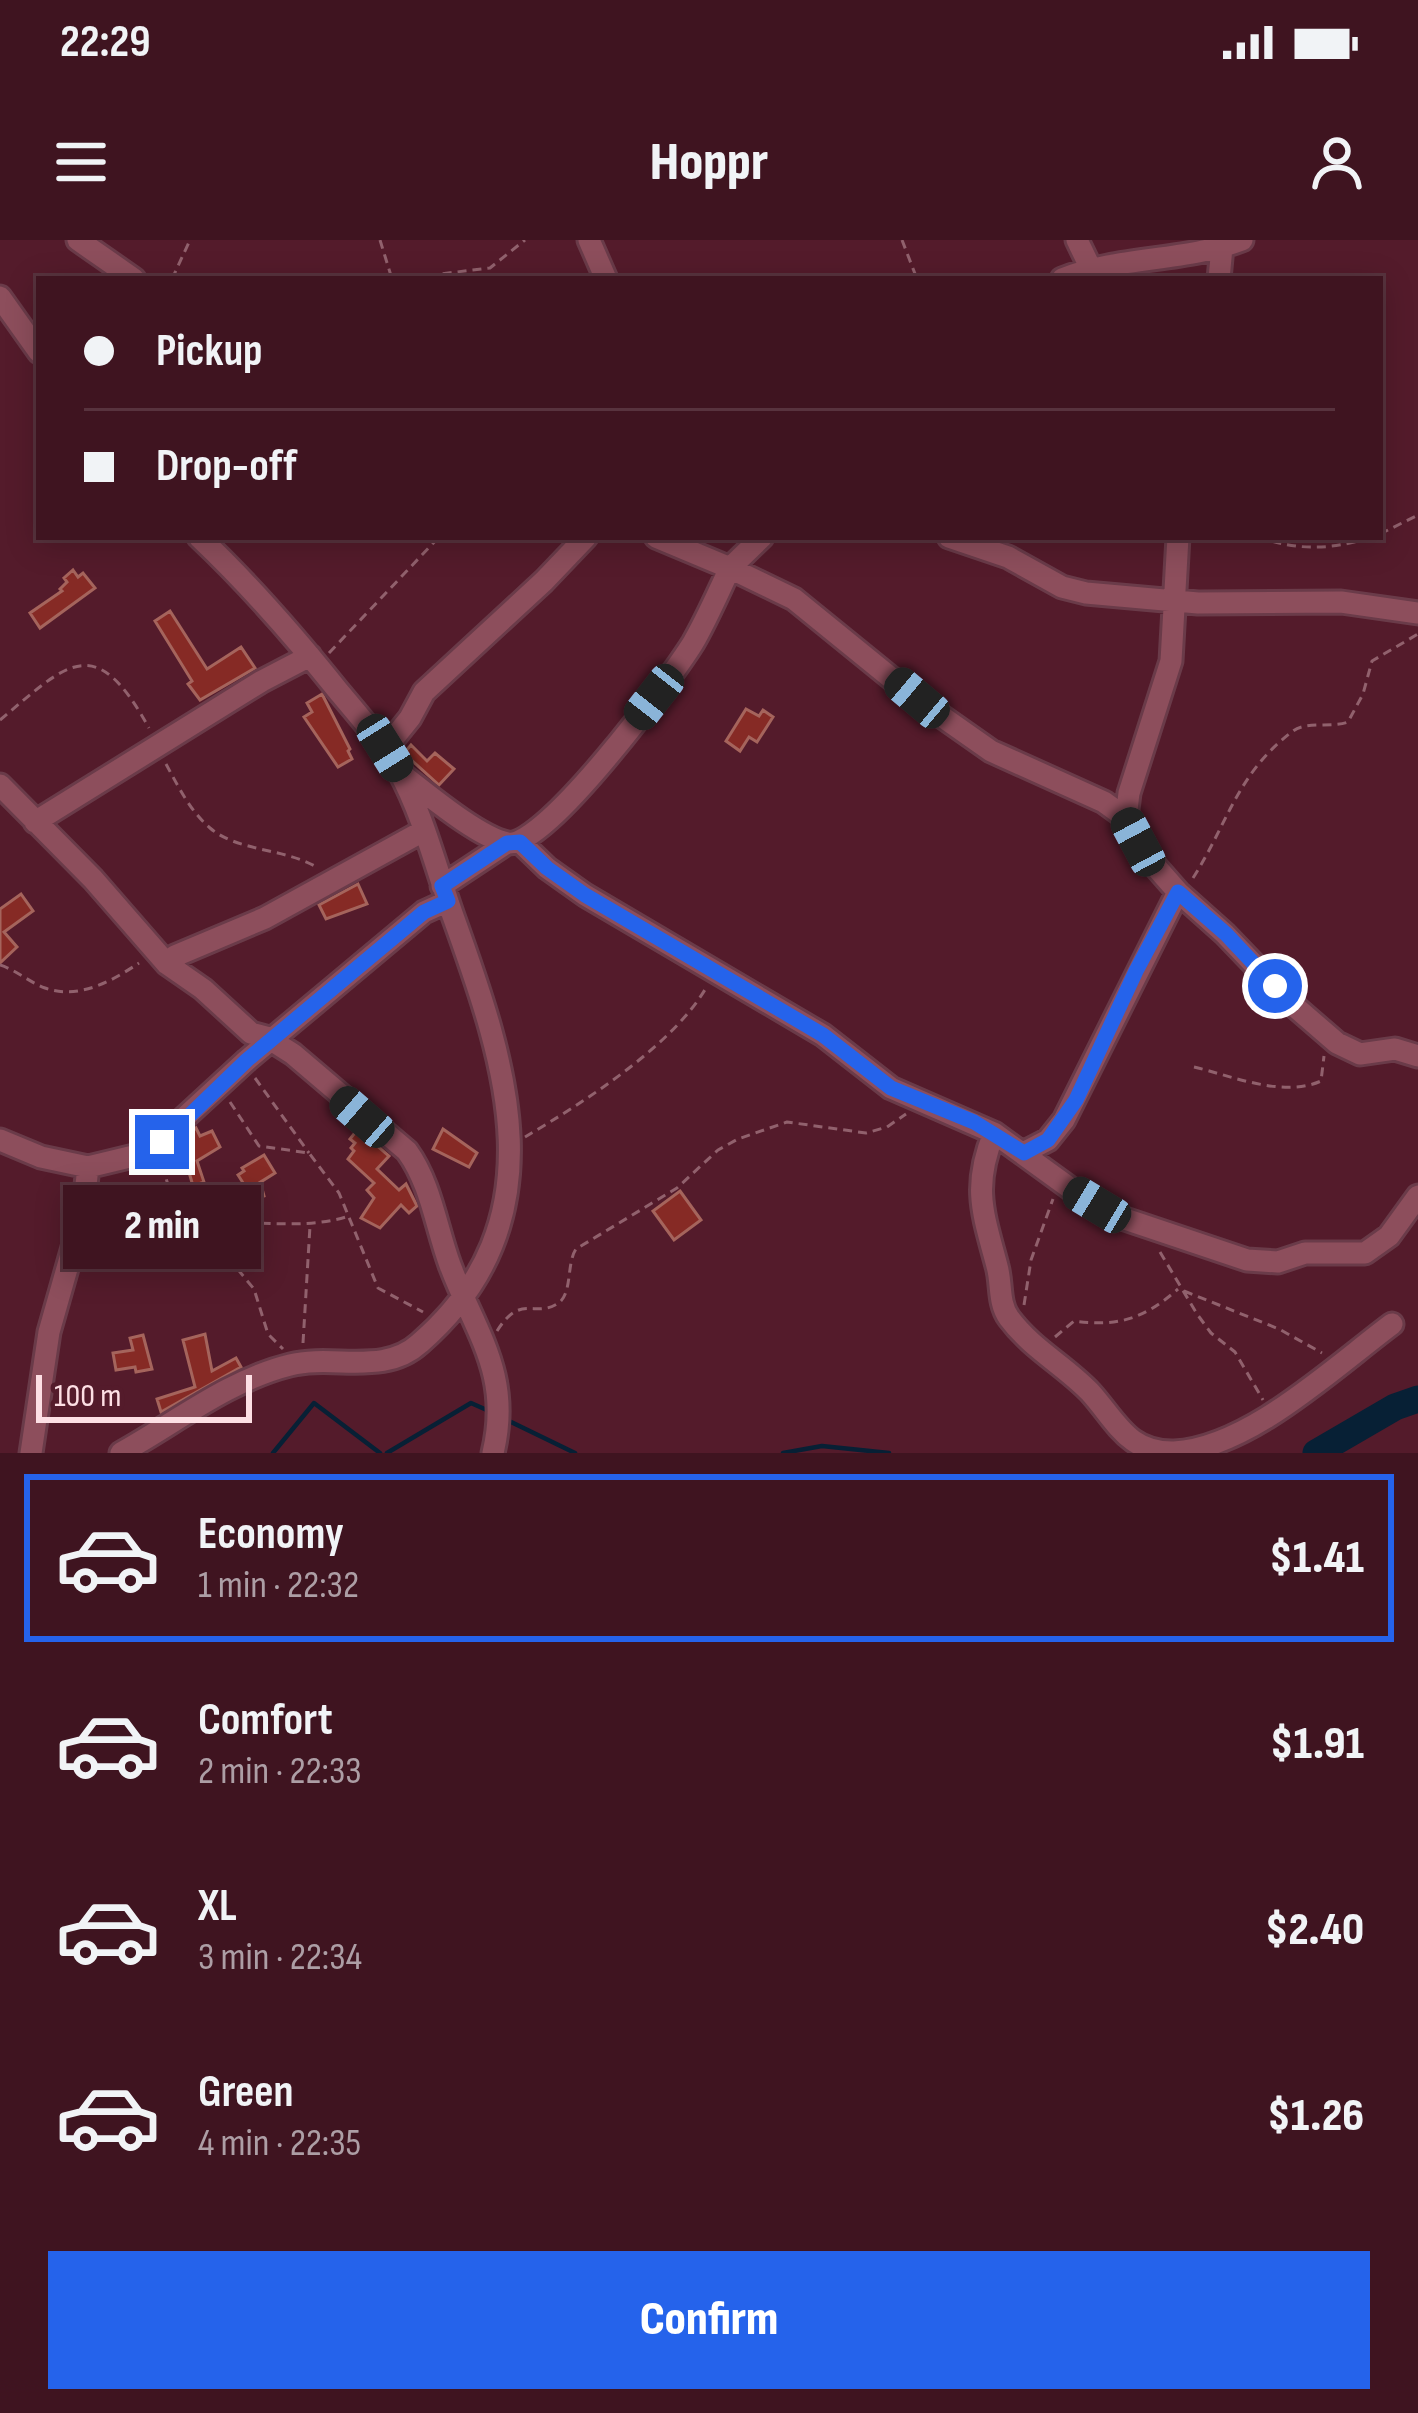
<!DOCTYPE html>
<meta charset="utf-8">
<style>
:root{--surface:#3f1420;--page:#461d29;--text:#f1f3f6;--muted:#ad9ea5;--line:#58333e;--accent:#2563eb}
body{margin:0;font-family:"Sofia Sans Condensed",sans-serif;background:var(--page);color:var(--text);height:100vh;display:flex;flex-direction:column;font-size:45px;white-space:nowrap}
*{box-sizing:border-box;margin:0}
p{font-size:39px;color:var(--muted)}
.icon{flex:none;width:66px;height:66px;fill:none;stroke:currentColor;stroke-width:2;stroke-linecap:round;stroke-linejoin:round}
.map{position:relative;height:1213px;overflow:hidden}
.side{display:flex;flex-direction:column;background:var(--surface);flex:1}
.side>*{flex:none}
.guide{position:absolute;left:36px;top:36px;width:1347px;height:264px;border-radius:0px;box-shadow:0 6px 30px #0003,0 0 0 3px var(--line);display:grid;align-content:center;height:264px;padding:0 48px;background:var(--surface)}
.scale{position:absolute;left:36px;bottom:30px;width:216px;box-sizing:border-box;padding-left:12px;border:6px solid #fddfe4;border-top:0;font-size:33px;line-height:42px;white-space:nowrap;color:#fddfe4;-webkit-text-stroke:9px #541b2b;paint-order:stroke}
.end{position:absolute;width:54px;height:54px;margin:-27px;border:15px solid #2563eb;background:#fff;box-shadow:0 0 0 6px #fff}
.from{border-radius:50%}
.bubble{position:absolute;height:84px;border-radius:0px;background:var(--surface);box-shadow:0 6px 30px #0003,0 0 0 3px var(--line);font-size:39px;font-weight:800;line-height:84px;text-align:center}
.car{position:absolute;width:36px;height:72px;margin:-36px -18px;border-radius:15px;box-shadow:0 0 9px 3px #0007;background:linear-gradient(#222 24%,#8ab4d8 0 40%,#222 0 76%,#8ab4d8 0 86%,#222 0)}
.guide b{display:flex;align-items:center;gap:42px;height:114px;font-size:45px}
.guide b+b{border-top:3px solid var(--line)}
.guide i{width:30px;height:30px;background:var(--text)}
ul{padding:21px 0 0;list-style:none}
li{display:flex;align-items:center;gap:36px;height:168px;margin:0 24px 18px;padding:0 24px;border:6px solid transparent;border-radius:0px}
li div{flex:1}
li b{display:block;font-size:45px}
li em{font-style:normal;font-weight:800}
li.active{border-color:var(--accent)}
li>.icon{width:108px;height:108px;stroke-width:1.5}
.button{display:flex;gap:24px;margin-top:auto;padding:24px 48px}
.button a{flex:1;height:138px;border-radius:0px;background:var(--accent);color:#fff;font-size:48px;font-weight:800;line-height:138px;text-align:center}
.status{display:flex;justify-content:space-between;align-items:center;height:84px;padding:0 60px;background:var(--surface);direction:ltr}
.status svg{height:33px;fill:currentColor}
header{display:flex;justify-content:space-between;align-items:center;height:156px;padding:0 48px;background:var(--surface);font-size:54px;font-weight:800}
.map>svg:first-child{display:block}
</style>
<div class="status"><b>22:29</b><svg viewBox="0 0 49 12"><path d="M0 12V9h3v3zM5 12V6h3v6zM10 12V3h3v9zM15 12V0h3v12zM26 1h20v11H26zM47 4h2v5h-2z"/></svg></div>
<header><svg class="icon" aria-label="menu" viewBox="0 0 24 24"><path d="M4 6h16M4 12h16M4 18h16"/></svg>Hoppr<svg class="icon" aria-label="person" viewBox="0 0 24 24"><circle cx="12" cy="8" r="4"/><path d="M4 21q1-7 8-7t8 7"/></svg></header>
<div class="map">
<svg width="1418" height="1213" viewBox="0 0 1418 1213">
<rect width="100%" height="100%" fill="#541b2b"/>
<g fill="none" stroke-linecap="round" stroke-linejoin="round">
<path stroke="#072035" stroke-width="4.5" d="M505 1179 575 1213
M273 1213 314 1163 380 1213
M387 1213 471 1163 489 1171
M783 1213 822 1206 889 1213"/>
<path stroke="#072035" stroke-width="27" d="M1316 1213 1395 1167 1418 1159"/>
</g>
<path fill="#862a25" stroke="#a5645c" stroke-width="3" d="M73 330 78 337 83 333 95 348 40 388 30 373 62 351 60 349 67 342 64 338Z
M170 371 207 429 241 407 255 428 200 460 188 444 192 441 155 381Z
M322 454 350 509 348 511 352 519 338 527 304 477 312 472 307 463Z
M746 469 759 476 763 470 773 477 757 502 749 497 740 511 726 501Z
M411 505 427 521 435 513 454 529 439 545 408 517 405 512Z
M358 644 367 664 326 679 319 665Z
M21 654 33 671 4 692 17 707 0 723V669Z
M196 888 200 896 212 891 220 907 197 921 204 942 193 946 184 915 168 923 165 916Z
M358 889 389 916 377 929 399 950 406 944 417 966 409 973 401 965 380 988 361 978 374 958 367 950 374 943 348 919 354 911 351 908 355 903 350 899Z
M443 889 477 913 469 927 433 909Z
M264 915 275 933 251 948 261 945 264 956 226 966 223 956 247 949 238 935 244 931 242 928Z
M680 951 701 980 674 1000 653 971Z
M205 1094 212 1131 236 1118 241 1127 161 1172 157 1159 195 1147 183 1100Z
M143 1095 152 1129 136 1132 135 1127 116 1130 113 1113 133 1110 130 1098Z"/>
<g fill="none" stroke-linecap="round" stroke-linejoin="round">
<defs>
<path id="minor" d="M78 0 134 39
M589 0 606 39
M1077 0 1091 29
M1062 39C1120 16 1184 22 1242 0
M1219 39 1222 7
M0 57 39 112
M656 297 730 328 762 297
M949 297 1008 317 1062 347 1086 353 1198 363 1341 362 1418 373
M385 509 410 478 424 452 544 341 586 297
M400 533C425 552 479 598 508 603 545 609 672 437 693 403 707 379 718 353 730 328L794 359 917 459 991 511 1104 562 1126 578 1156 627 1178 652 1225 694 1293 765 1337 803 1360 814 1395 809 1418 816
M0 545 93 639 167 724 203 749 251 793 273 799
M1126 578 1129 553 1171 421 1178 297
M35 582 262 441 310 416
M520 602 547 628 585 655 823 795 891 848 994 893 1074 951 1119 977 1247 1020 1278 1022 1305 1013H1365L1389 996 1418 956
M442 646 507 603
M167 724 175 716 265 678 423 591
M271 800 293 814 407 911C431 944 436 987 450 1025 475 1092 512 1134 493 1213
M994 893C972 947 983 973 997 1026 1002 1043 998 1063 1009 1078 1032 1109 1064 1125 1090 1152 1117 1182 1128 1213 1174 1212 1249 1208 1333 1128 1392 1084
M0 900 41 917 88 927 146 913 247 820 424 672 448 661
M1023 913 1048 900 1064 880 1178 652
M31 1213 49 1092 83 972 88 927
M121 1213C175 1183 229 1140 290 1125 334 1114 384 1136 420 1103 560 981 507 826 453 676 436 628 423 575 399 531 382 502 360 477 339 452 295 397 250 345 199 297"/>
</defs>
<use href="#minor" stroke="#6a3b49" stroke-width="27"/>
<path stroke="#91616d" stroke-width="3" stroke-dasharray="9 6" stroke-linecap="butt" d="M380 0 392 39
M902 0 917 39
M172 39 190 0
M398 39 490 28 525 0
M1380 294 1418 275
M1258 297C1299 311 1331 310 1372 297
M329 413 439 297
M0 480C68 423 95 390 149 488
M166 524C178 546 190 571 210 588 238 612 286 608 318 628
M1193 638C1228 583 1237 533 1293 491 1306 481 1332 488 1348 482L1363 454 1372 421 1418 394
M0 725C16 730 29 742 45 748 79 760 112 741 139 723
M1194 827C1232 836 1283 858 1321 841L1324 816
M255 838 309 913
M230 862 259 906 309 913 339 953 378 1048 423 1072
M525 897C584 862 671 807 706 748
M162 925 179 981 198 1000 230 1020 254 1049 268 1094 283 1109
M187 988C240 975 297 993 349 976
M1160 1012 1197 1074 1211 1093 1235 1112 1263 1160
M1184 1051 1279 1089 1322 1113
M1024 1065 1031 1020 1053 959
M497 1091C521 1053 534 1078 557 1064 573 1055 566 1024 576 1009L677 948 718 910 738 899 787 882 866 893 887 887 906 874
M1055 1097 1074 1081C1118 1087 1144 1079 1178 1049
M303 1103 310 986"/>
<use href="#minor" stroke="#8d4e5c" stroke-width="21"/>
</g>
<g fill="none" stroke-linecap="round" stroke-linejoin="round">
<path stroke="#2563eb" stroke-width="15" d="M162 902 247 820 424 672 448 661 442 646 507 603 520 602 547 628 585 655 823 795 891 848 974 882 1024 913 1048 900 1076 860 1136 731 1178 652 1226 694 1275 746"/>
</g>
</svg>
<div class="scale">100 m</div>
<i class="end from" style="left:1275px;top:746px"></i>
<i class="end" style="left:162px;top:902px"></i>
<div class="bubble" style="left:63px;top:945px;width:198px">2 min</div>
<i class="car" style="left:654px;top:457px;rotate:218deg"></i>
<i class="car" style="left:917px;top:458px;rotate:310deg"></i>
<i class="car" style="left:385px;top:508px;rotate:148deg"></i>
<i class="car" style="left:1138px;top:602px;rotate:332deg"></i>
<i class="car" style="left:362px;top:877px;rotate:311deg"></i>
<i class="car" style="left:1097px;top:965px;rotate:301deg"></i>
<div class="guide">
<b><i class="from"></i>Pickup</b>
<b><i></i>Drop-off</b>
</div>
</div>
<section class="side">
<ul>
<li class="active"><svg class="icon" aria-label="car" viewBox="0 0 24 24"><path d="M5 17H2v-5l4-1 3-4h7l3 4 3 1v5h-3M9 17h6M6 11h13"/><circle cx="7" cy="17" r="2"/><circle cx="17" cy="17" r="2"/></svg><div><b>Economy</b><p>1 min · 22:32</p></div><em>$1.41</em></li>
<li><svg class="icon" aria-label="car" viewBox="0 0 24 24"><path d="M5 17H2v-5l4-1 3-4h7l3 4 3 1v5h-3M9 17h6M6 11h13"/><circle cx="7" cy="17" r="2"/><circle cx="17" cy="17" r="2"/></svg><div><b>Comfort</b><p>2 min · 22:33</p></div><em>$1.91</em></li>
<li><svg class="icon" aria-label="car" viewBox="0 0 24 24"><path d="M5 17H2v-5l4-1 3-4h7l3 4 3 1v5h-3M9 17h6M6 11h13"/><circle cx="7" cy="17" r="2"/><circle cx="17" cy="17" r="2"/></svg><div><b>XL</b><p>3 min · 22:34</p></div><em>$2.40</em></li>
<li><svg class="icon" aria-label="car" viewBox="0 0 24 24"><path d="M5 17H2v-5l4-1 3-4h7l3 4 3 1v5h-3M9 17h6M6 11h13"/><circle cx="7" cy="17" r="2"/><circle cx="17" cy="17" r="2"/></svg><div><b>Green</b><p>4 min · 22:35</p></div><em>$1.26</em></li>
</ul>
<div class="button"><a>Confirm</a></div>
</section>
